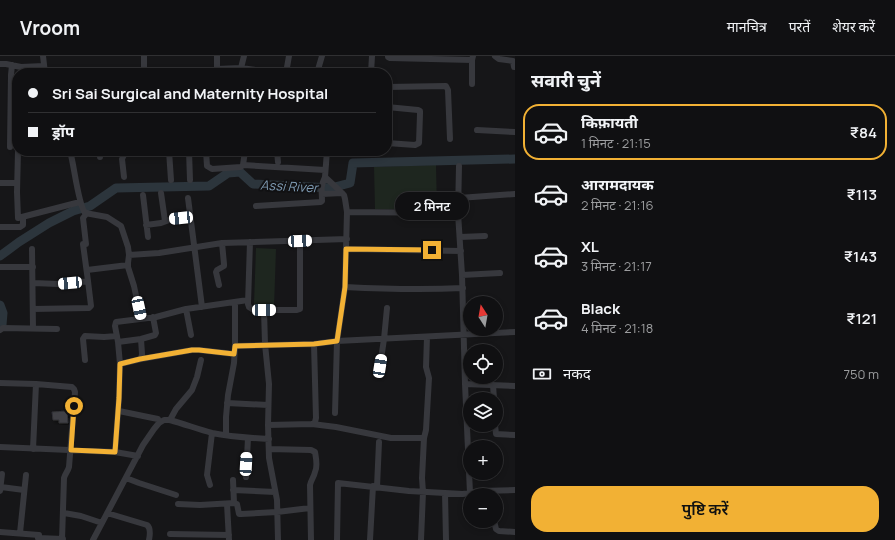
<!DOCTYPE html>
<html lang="hi">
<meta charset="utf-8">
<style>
:root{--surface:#101012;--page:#19191b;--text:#f1f3f6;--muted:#9c9d9f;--line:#303032;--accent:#f2b134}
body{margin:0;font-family:Manrope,"Noto Sans Devanagari",sans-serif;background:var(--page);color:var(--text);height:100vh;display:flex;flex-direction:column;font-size:15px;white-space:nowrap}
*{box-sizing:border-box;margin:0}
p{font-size:13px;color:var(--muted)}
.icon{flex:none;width:22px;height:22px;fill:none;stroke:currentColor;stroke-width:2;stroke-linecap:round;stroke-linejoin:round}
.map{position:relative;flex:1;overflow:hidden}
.drawer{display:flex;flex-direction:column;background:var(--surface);width:380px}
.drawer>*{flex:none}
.guide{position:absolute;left:12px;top:12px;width:380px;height:88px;border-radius:16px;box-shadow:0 2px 6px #0003,0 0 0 1px var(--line);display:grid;align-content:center;height:88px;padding:0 16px;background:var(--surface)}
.needle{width:26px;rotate:349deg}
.tools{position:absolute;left:463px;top:240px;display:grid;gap:8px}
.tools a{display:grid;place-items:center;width:40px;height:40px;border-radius:50%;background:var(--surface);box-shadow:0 2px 6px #0003,0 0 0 1px var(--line);font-size:20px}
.end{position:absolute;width:18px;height:18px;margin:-9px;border:5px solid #f2b134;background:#111;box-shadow:0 0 0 2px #111}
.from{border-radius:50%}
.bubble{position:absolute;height:28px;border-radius:14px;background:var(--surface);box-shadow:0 2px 6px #0003,0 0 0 1px var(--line);font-size:13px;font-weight:600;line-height:28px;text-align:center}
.car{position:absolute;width:12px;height:24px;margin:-12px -6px;border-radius:5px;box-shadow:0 0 3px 1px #0007;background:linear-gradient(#fff 24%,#345 0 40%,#fff 0 76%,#345 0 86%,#fff 0)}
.guide b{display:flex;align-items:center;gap:14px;height:38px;font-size:15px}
.guide b+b{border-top:1px solid var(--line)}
.guide i{width:10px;height:10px;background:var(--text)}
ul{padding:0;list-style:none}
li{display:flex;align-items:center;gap:12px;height:56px;margin:0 8px 6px;padding:0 8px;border:2px solid transparent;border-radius:16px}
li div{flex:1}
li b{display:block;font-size:15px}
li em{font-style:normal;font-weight:600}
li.current{border-color:var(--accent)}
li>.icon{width:36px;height:36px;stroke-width:1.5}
h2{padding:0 16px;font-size:18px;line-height:48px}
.pay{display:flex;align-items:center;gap:10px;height:44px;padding:0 16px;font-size:15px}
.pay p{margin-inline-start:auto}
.action{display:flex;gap:8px;margin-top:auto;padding:8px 16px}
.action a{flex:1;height:46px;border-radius:16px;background:var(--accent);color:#111;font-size:16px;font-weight:600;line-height:46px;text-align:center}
header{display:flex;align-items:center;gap:24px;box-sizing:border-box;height:56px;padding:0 20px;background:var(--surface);border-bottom:1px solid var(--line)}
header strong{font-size:19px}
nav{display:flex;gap:22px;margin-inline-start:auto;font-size:14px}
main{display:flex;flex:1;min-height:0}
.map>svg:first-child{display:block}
</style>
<header>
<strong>Vroom</strong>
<nav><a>मानचित्र</a><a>परतें</a><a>शेयर करें</a></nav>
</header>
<main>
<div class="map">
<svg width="515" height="484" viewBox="0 0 515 484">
<defs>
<filter id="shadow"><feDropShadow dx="2.5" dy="1.5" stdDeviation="2" flood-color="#0009"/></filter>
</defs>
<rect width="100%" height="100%" fill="#161618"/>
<path fill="#1e261f" d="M436 109 437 154 375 153 374 111Z
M256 192 276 193 274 252H260L254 248Z"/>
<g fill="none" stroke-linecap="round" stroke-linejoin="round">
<path stroke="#2c353c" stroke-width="9" d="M0 200 19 186 49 167 73 155 90 150 116 132 209 130 228 117 240 116 253 128 331 132 350 127 353 107 515 103
M0 249 3 257 2 269H0"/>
</g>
<path fill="#404145" stroke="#303034" filter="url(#shadow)" d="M67 355 68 367H59V364H53L52 356Z"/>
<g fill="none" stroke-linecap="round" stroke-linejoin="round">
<path stroke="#37383d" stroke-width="6" d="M43 0 45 17
M144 0V17
M244 0 241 12 278 17
M388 0V1L390 2 472 4 473 0
M495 0 499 3 513 5 514 11H515
M0 8H6L21 11 44 10
M217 13 241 12
M217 16V0
M286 17 289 0
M317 17 322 0
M371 17 372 0
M472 28V4
M387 31 446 30 448 34 450 83
M387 51 418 54 420 55V58L419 87 415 89 387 87
M477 74 515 76
M10 91 11 19 12 9
M18 95 17 136 18 162 80 146
M70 95C74 108 78 148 85 157L107 161 121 170 128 191 129 199 128 207V211L134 230 141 263
M100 95V101
M169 95 171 124
M189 95 190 124
M206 95 207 110 212 113 241 111 243 109 245 95
M277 95 278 106
M327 95 325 121 339 134 344 139 345 143 347 156 345 231 337 285 335 357
M243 109 325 114
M459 110 458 157 462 219 465 328 470 437
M124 121 122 103 126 95
M0 127H17
M161 137 165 165
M322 138 342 137
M143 139 148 181
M188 142 202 251
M459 142 515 138
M256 150 321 146 322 145C322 135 320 131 325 121
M347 156 458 157
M146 169 161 167 172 163 190 161
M0 171H20L23 169V161
M460 181 485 180
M250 186 248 248 249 251 252 253 264 254 265 288 269 328 268 369 269 402 277 444 278 484
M86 188 83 162 87 157
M32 193 33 272
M346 193 461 195
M129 199 159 197 222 187 347 183
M0 211H33
M87 214 128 209
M462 219 500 217
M33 227 58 228 88 225 83 188
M219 229 216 216 217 214 224 210V208L222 187
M345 231C384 233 423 234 463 232
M235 246V290L314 288 337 285 515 276
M33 253 89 252 91 250 88 225
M186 253 191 279
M264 254H297L300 253V185
M0 274 3 272 57 273
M118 286 141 283 155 279 156 277 153 261
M141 303 192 294H199L234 298
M85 304 83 283 85 280 104 281 117 280
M120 308 141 303 142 298 141 283
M380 310 384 283 387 252
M0 327 36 328
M465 328 515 330
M493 329 494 343
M227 347 268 349
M119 355 148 361 158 363 159 367
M170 364 176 353 192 334 197 321 201 304
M312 368 336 371 391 382H424
M268 369 312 368 315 366 316 362 314 288
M495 369 496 378 515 379
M226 379V361L228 339 234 307 235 290
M0 391 115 396 138 400
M33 393 36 328 72 331 74 333 75 336 69 411C68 415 65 418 64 422L62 484
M269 393 311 394 315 396C316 402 318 410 315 416 314 421 311 424 310 429L311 484
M115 396 119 342 120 308 118 286 115 270 116 266 156 261 186 253 248 244
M246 421 248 382
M126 422 139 427 176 439
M233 424 234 447
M210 429 207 419 212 377
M1 431 24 434
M377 431 379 386
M233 434 275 436
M0 435 2 418
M445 437 446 484
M178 448 200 449 234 447 237 448 239 458H241L277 456 310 452
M227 448 229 484
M64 457 81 460 102 467
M107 457 147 469C151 472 150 479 149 484
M494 465 496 473 499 475 515 476
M0 476 39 479
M20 477 26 419
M170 478 229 479
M38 482 63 483
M93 484 143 389 154 373 159 367 164 364H170C184 368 198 373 212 377 231 381 250 382 269 383
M337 484 338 427 409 435 463 438 481 435 515 434
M370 484 373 430
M421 484 423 436 422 422 424 382 426 374 429 322 426 311 427 281"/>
</g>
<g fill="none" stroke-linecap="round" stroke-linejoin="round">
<path stroke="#f2b134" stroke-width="5" d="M74 350 71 394 115 396 119 342 120 308 140 303 192 294H199L234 298 235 290 314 288 337 285 345 231 346 193 432 194"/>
</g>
<g text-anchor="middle" stroke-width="4" stroke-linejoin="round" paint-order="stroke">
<g font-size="13" font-style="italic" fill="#7f9bb3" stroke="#111113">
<text transform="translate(289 130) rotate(3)" y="5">Assi River</text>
</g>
</g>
</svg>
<div class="tools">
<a><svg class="needle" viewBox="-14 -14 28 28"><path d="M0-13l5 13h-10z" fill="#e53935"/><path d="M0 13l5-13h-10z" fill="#9c9d9f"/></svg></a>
<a><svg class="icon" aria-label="locate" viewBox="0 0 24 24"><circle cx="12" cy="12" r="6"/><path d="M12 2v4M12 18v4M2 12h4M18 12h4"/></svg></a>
<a><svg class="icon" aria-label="layers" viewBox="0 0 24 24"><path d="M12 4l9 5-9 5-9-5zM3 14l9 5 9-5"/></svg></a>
<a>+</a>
<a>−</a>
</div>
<i class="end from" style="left:74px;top:350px"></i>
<i class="end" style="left:432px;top:194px"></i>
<div class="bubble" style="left:395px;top:136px;width:74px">2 मिनट</div>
<i class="car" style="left:181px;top:162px;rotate:264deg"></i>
<i class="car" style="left:300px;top:185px;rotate:87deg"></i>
<i class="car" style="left:70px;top:227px;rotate:265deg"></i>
<i class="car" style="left:139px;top:252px;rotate:168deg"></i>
<i class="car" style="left:264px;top:254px;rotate:89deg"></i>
<i class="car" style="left:380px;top:310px;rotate:9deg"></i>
<i class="car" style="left:246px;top:408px;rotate:3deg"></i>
<div class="guide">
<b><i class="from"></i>Sri Sai Surgical and Maternity Hospital</b>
<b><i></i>ड्रॉप</b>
</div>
</div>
<section class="drawer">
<h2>सवारी चुनें</h2>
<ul>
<li class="current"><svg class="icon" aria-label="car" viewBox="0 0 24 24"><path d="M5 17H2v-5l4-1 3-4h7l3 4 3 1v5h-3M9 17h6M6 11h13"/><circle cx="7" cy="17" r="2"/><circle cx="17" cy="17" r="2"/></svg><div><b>किफ़ायती</b><p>1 मिनट · 21:15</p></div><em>₹84</em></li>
<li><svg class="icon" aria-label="car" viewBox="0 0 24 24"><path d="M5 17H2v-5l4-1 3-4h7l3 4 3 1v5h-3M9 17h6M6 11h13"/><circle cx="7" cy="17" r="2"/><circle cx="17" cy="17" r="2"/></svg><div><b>आरामदायक</b><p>2 मिनट · 21:16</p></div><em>₹113</em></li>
<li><svg class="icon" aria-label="car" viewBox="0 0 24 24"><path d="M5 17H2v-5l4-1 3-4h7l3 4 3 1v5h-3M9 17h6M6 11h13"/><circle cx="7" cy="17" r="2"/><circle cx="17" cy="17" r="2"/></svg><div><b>XL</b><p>3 मिनट · 21:17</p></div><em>₹143</em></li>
<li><svg class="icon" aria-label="car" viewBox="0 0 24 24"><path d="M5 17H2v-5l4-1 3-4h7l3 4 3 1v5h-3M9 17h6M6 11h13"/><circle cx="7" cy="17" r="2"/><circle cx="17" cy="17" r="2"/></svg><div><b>Black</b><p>4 मिनट · 21:18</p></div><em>₹121</em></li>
</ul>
<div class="pay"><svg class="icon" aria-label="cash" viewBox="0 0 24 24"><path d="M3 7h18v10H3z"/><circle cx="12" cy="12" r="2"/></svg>नकद<p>750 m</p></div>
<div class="action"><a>पुष्टि करें</a></div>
</section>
</main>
